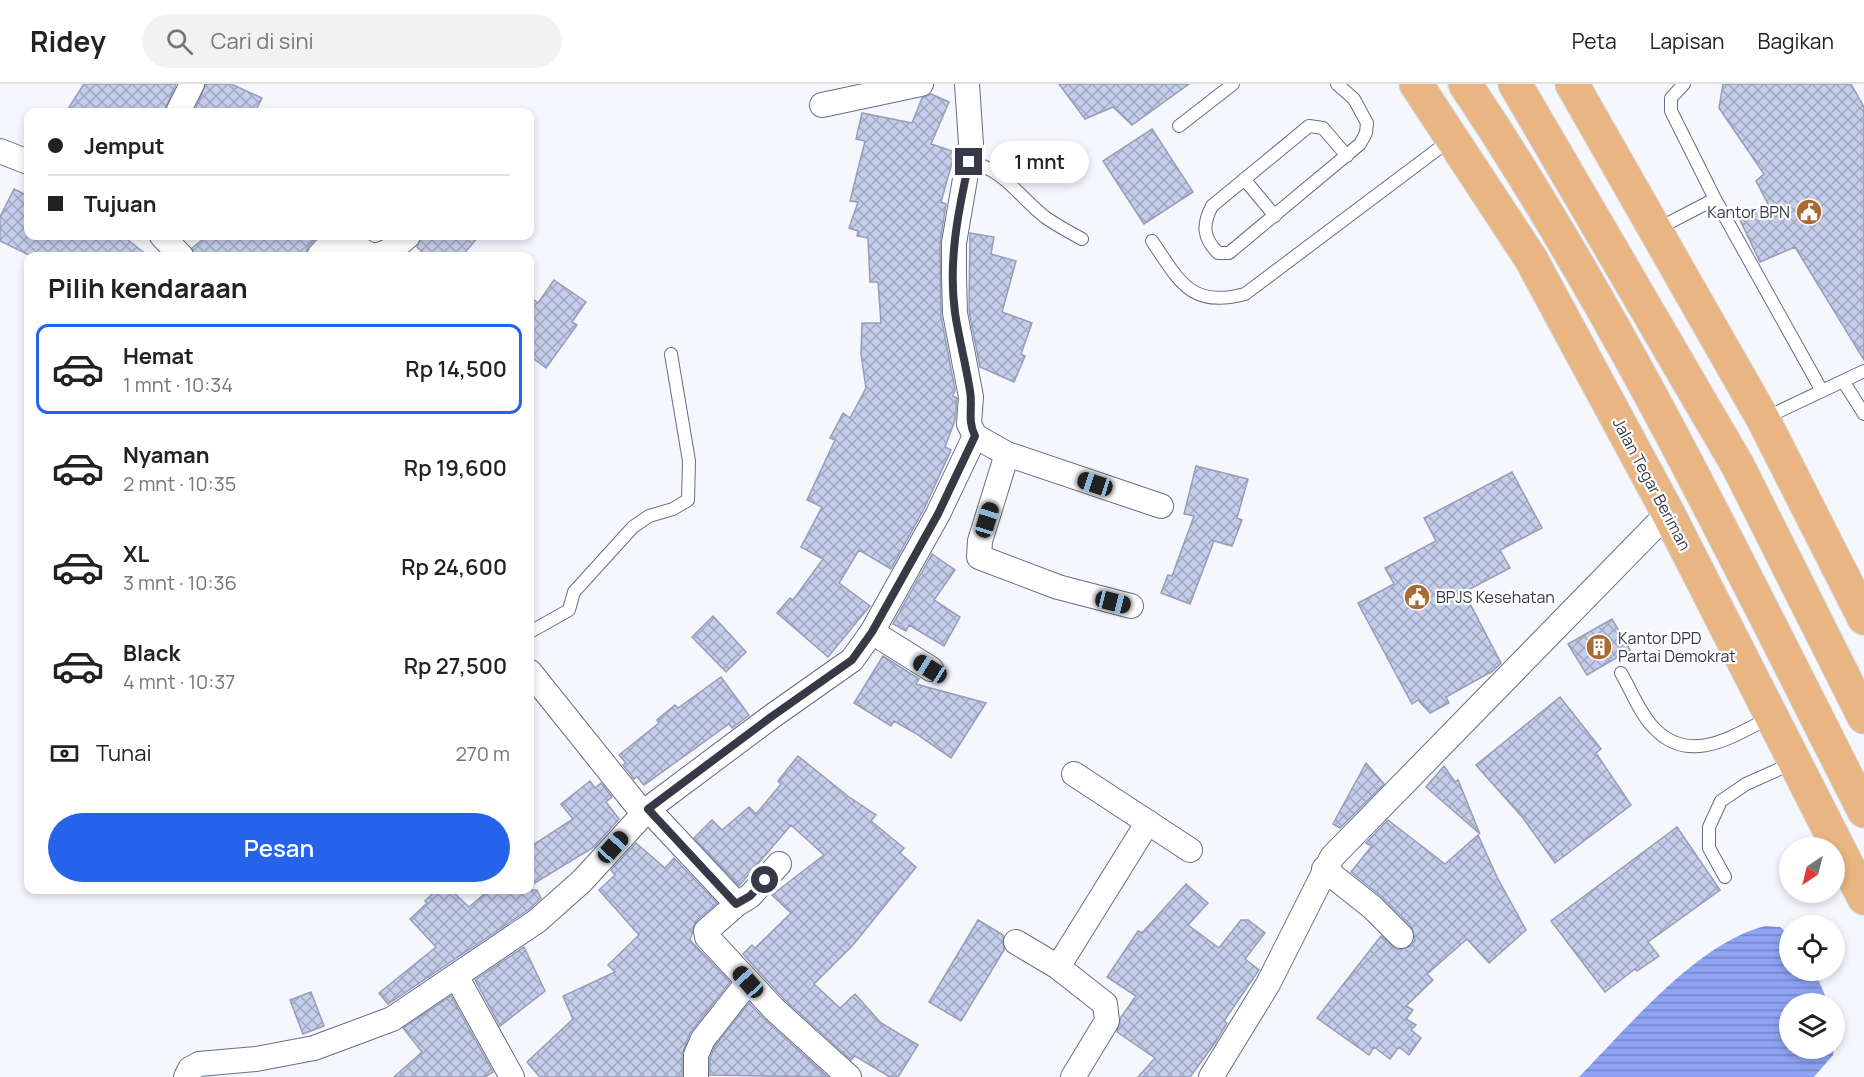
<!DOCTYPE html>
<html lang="id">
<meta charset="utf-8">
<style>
:root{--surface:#fff;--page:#f2f2f2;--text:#222;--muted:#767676;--line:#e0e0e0;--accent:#2563eb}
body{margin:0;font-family:Manrope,sans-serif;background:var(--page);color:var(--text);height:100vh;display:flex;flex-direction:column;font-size:22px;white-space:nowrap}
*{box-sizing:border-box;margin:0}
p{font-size:20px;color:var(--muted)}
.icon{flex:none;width:33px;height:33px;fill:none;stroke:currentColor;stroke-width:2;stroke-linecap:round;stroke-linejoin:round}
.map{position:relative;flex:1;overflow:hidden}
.details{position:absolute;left:24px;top:168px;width:510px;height:642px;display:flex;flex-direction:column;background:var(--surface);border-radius:12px;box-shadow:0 3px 9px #0003}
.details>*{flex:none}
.hud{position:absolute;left:24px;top:24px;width:510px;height:132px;border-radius:12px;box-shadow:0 3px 9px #0003;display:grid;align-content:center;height:132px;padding:0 24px;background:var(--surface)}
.needle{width:39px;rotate:215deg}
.buttons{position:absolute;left:1779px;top:753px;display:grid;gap:12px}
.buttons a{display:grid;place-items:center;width:66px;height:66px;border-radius:50%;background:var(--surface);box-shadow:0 3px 9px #0003;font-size:30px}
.end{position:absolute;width:27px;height:27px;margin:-14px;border:8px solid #373a46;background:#fff;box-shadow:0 0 0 3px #fff}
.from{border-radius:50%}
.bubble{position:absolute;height:42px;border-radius:21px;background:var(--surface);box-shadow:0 3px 9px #0003;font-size:20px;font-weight:600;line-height:42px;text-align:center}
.car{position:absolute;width:18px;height:36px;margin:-18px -9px;border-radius:8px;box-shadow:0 0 4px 2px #0007;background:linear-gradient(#222 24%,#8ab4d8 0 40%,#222 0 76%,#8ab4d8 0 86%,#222 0)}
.hud b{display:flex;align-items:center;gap:21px;height:57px;font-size:22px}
.hud b+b{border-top:2px solid var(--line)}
.hud i{width:15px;height:15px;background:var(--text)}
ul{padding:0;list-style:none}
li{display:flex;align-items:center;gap:18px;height:90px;margin:0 12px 9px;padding:0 12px;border:3px solid transparent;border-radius:12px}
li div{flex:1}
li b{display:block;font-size:22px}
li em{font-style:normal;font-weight:600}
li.selected{border-color:var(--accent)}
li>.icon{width:54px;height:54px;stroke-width:1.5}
h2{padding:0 24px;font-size:27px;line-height:72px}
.pay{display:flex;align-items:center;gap:15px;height:66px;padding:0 24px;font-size:22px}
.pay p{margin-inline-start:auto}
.button{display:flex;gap:12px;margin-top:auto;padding:12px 24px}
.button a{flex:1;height:69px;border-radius:36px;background:var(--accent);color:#fff;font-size:24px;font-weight:600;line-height:69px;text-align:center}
header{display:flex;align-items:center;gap:36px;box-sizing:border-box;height:84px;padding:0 30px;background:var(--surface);border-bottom:2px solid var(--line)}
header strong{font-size:28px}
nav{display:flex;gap:33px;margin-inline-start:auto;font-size:21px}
.search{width:420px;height:54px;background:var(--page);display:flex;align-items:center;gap:15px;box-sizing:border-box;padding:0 21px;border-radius:33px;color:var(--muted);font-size:22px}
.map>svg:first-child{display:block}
</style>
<header>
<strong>Ridey</strong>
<div class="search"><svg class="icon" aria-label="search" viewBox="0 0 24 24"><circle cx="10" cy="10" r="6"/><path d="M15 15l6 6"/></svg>Cari di sini</div>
<nav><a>Peta</a><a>Lapisan</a><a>Bagikan</a></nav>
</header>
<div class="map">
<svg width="1864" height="993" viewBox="0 0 1864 993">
<defs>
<pattern id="water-rules" width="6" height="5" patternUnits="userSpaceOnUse" patternTransform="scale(1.5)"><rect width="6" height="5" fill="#8ea3f3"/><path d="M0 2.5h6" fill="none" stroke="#7586c7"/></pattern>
<pattern id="building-cross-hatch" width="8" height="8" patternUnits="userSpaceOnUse" patternTransform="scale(1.5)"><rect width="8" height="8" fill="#c4cdea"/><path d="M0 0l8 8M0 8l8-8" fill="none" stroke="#a0a7bf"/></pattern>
</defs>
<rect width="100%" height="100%" fill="#f5f7fd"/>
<path fill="url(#water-rules)" d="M1765 842 1780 843 1789 850 1790 886 1815 887 1828 919 1790 920V964L1834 965 1833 971 1814 993H1579C1627 944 1697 859 1765 842Z"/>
<path fill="url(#building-cross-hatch)" stroke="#959db9" stroke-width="1.5" d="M84 0H176L164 28H66Z
M206 0H231L262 14 255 28H194Z
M1059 0H1189L1132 41 1113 23 1085 35Z
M1723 0H1851L1864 23V276L1795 163 1760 178 1740 136 1768 120 1756 97 1764 90 1719 24Z
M931 10 949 18 931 60 955 68 941 118 946 120 940 159 941 232 955 306 953 312 957 314 955 336 945 363 951 366 925 423 891 485 859 466 839 499 870 522 828 573 777 529 790 514 793 516 823 475 801 463 822 423 807 416 835 356 830 354 843 329 850 334 866 304 861 270 862 239H881L878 198H870L868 154 857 152 858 147 849 144 858 118 850 117 865 57 856 55 862 29 912 39 922 14Z
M1152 45 1193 108 1144 140 1103 77Z
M14 105 28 112V152H123L148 172H31L0 157V133Z
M970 149 994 153 991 170 1016 177 1002 228 1032 239 1021 270 1025 272 1014 298 980 283 969 227Z
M207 152H318L308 163 305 172H195L192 164Z
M422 152H479L462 172H427L417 163Z
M554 196 586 218 572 238 577 241 546 284 530 272V213L538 219Z
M1196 382 1248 395 1237 434 1242 436 1232 462 1214 457 1190 520 1161 509 1168 491 1172 492 1194 432 1184 430Z
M1512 388 1542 444 1500 466 1510 484 1464 508 1501 579 1493 587 1446 613 1449 619 1430 629 1418 616 1412 620 1358 519 1394 500 1385 484 1436 457 1424 434Z
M932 470 955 486 934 516 960 533 944 562 909 541 906 547 893 540Z
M713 532 746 568 726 588 692 553Z
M1612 535 1630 566 1587 591 1568 560Z
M883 572 919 595 916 600 986 619 951 674 915 649 894 637 891 642 854 619Z
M721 593 749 631 732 644 729 640 644 701 637 693 634 695 623 681 626 679 619 671 659 639 657 636 675 621 678 624Z
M1560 613 1601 665 1596 669 1631 721 1555 779 1523 734 1476 681Z
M798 672 849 713 876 731 871 737 904 764 900 769 916 783 853 861 814 900 840 924 855 910 881 939 918 961 898 993H890L855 972 851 976 784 915 743 870 752 861 755 864 791 829 772 811 824 771 791 741 739 802 694 754 712 736 722 746 749 723 756 730 781 700 778 697Z
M1366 679 1384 700 1340 744 1333 740Z
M1444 682 1455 698 1458 696 1480 750 1426 703Z
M590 697 595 704 601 699 612 713 606 718 619 735 594 763 530 802V763L573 735 561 720Z
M1388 736 1445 780 1478 751 1497 793 1526 846 1489 879 1467 855 1427 890 1433 896 1406 922 1413 926 1406 935 1416 941 1411 946 1421 954 1409 971 1399 963 1390 975 1374 963 1369 971 1317 934 1381 852 1398 866 1411 862 1415 856 1411 842 1381 812 1351 788 1372 762 1366 759Z
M1677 743 1720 806 1648 858 1659 872 1637 887 1635 885 1605 908 1551 837Z
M636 759 665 784 674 774 717 819 696 837 690 856 730 898 690 949 682 971V993H540L527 978 573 935 563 912 615 888 608 881 639 851 599 806 615 791 611 786Z
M1186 800 1208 819 1188 841 1219 864 1241 836H1248L1265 849 1245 875 1259 886 1224 937 1227 939 1215 959 1190 993H1138L1155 974 1117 948 1121 933 1136 912 1107 893 1138 847 1142 849Z
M436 806H451L469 823 489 806H537L541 814 528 826 388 920 379 909 436 863 410 835 427 819 425 817Z
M978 836 1003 851 1004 866 961 937 929 918Z
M524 863 545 907 500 942 475 896Z
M311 908 324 942 303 950 290 916Z
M451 912 493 988 485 993H394L422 968 403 944Z
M749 919 764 935 828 993 710 991V974L715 962Z"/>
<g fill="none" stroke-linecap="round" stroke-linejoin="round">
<defs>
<path id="lane" d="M1337 0 1354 15 1367 39 1366 49 1360 60 1229 169H1218C1203 154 1202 141 1212 122L1309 42 1323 44 1347 72
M1684 0 1671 14V27L1715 115 1822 307
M1179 42 1233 0
M969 78C1003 84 1019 113 1045 133 1056 141 1069 148 1082 155
M1244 95 1275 132
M1657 145 1715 115
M1152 157C1179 196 1190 225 1245 210L1450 56
M1843 297 1864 330
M1765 334 1864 287
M530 548 569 526 574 508 633 443 649 432 673 425 688 416 689 377 671 270
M1621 589C1631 606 1640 630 1654 644 1690 682 1733 652 1771 633
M1725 793 1709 764V743L1721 717 1746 700 1793 679"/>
<path id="street" d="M822 21 921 0
M178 28 192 0
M0 67 28 78
M162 152 181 172
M319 172 333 156C368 154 361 194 408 152
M975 352 1007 370 1161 422
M1007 370 980 457 979 473 1058 503 1131 522
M872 548 931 585
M530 588 643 729
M1074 690 1190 766
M648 725 737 820 750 812 779 780
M1324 785 1372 823 1401 852
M737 820 706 847 707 853 774 925 849 993
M1016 858 1058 883
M456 892 512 993
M186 993 190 985 199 980 256 975 314 964 392 935 537 837 582 797 648 725 771 633 852 576 872 548 938 430 975 352 969 340 971 313 955 229 954 191V159L971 60 967 0
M696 993V971L703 955 748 898
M1073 993 1107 937 1105 920 1058 883 1148 738
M1211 993 1268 900 1332 773 1668 429"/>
<path id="primary" d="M1416 0 1531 175 1668 429 1864 814
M1465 0C1619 230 1739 481 1864 727
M1515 0 1738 382 1864 633
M1572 0 1763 335 1864 534"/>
</defs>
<use href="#lane" stroke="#666e87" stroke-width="14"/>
<use href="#street" stroke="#666e87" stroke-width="26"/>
<use href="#primary" stroke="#d3d4d6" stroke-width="35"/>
<use href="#lane" stroke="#fff" stroke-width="12"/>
<use href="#street" stroke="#fff" stroke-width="24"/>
<use href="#primary" stroke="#e9b582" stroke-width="33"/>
</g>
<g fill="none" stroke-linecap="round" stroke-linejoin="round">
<path stroke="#373a46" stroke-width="8" d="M765 796 750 812 736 820 648 725 771 633 852 576 872 548 938 430 975 352C967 336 973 323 970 307 966 281 959 255 955 229 948 178 958 128 969 78"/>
</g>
<defs>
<symbol id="civic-disc" viewBox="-11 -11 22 22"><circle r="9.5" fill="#aa6b32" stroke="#fff"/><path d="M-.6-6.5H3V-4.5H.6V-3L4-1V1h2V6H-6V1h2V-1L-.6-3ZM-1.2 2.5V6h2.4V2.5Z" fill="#fff"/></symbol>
<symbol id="building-disc" viewBox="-11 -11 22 22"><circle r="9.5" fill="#aa6b32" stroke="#fff"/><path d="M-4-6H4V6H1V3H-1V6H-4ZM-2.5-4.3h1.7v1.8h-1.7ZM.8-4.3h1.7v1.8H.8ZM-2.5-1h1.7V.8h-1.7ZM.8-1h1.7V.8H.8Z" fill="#fff"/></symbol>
</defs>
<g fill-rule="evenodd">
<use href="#civic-disc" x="1794" y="113" width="30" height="30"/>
<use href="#civic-disc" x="1402" y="498" width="30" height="30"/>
<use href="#building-disc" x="1584" y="548" width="30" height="30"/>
</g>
<g text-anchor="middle" stroke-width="4.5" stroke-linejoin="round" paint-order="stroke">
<g font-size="16" fill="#373a46" stroke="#fff" text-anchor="start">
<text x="1790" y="134" text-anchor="end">Kantor BPN</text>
<text x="1436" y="519">BPJS Kesehatan</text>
<text x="1618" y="560">Kantor DPD<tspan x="1618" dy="18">Partai Demokrat</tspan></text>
</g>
<g font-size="16" fill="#373a46" stroke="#fff">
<text transform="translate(1652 400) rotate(62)" y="6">Jalan Tegar Beriman</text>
</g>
</g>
</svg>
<div class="buttons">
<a><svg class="needle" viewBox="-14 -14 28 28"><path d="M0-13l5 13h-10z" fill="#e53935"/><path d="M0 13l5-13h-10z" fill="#767676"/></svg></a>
<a><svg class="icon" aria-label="locate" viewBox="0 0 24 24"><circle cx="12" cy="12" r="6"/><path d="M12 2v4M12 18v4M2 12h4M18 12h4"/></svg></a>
<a><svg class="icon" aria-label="layers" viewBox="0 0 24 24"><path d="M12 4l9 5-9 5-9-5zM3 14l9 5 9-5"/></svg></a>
</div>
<i class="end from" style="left:765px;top:796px"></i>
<i class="end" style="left:969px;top:78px"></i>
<div class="bubble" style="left:990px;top:57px;width:99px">1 mnt</div>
<i class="car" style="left:1095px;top:400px;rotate:288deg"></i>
<i class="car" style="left:987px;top:436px;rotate:17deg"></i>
<i class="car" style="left:1113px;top:518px;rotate:104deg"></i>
<i class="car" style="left:930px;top:585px;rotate:302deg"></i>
<i class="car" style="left:613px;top:763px;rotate:42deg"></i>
<i class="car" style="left:748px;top:898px;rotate:318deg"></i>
<div class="hud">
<b><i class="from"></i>Jemput</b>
<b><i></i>Tujuan</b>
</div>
<section class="details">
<h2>Pilih kendaraan</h2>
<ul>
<li class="selected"><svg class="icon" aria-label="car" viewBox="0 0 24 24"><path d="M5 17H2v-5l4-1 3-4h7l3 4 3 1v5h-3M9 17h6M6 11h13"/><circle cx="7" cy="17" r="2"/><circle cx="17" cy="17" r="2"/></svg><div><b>Hemat</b><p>1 mnt · 10:34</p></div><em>Rp 14,500</em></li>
<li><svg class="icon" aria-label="car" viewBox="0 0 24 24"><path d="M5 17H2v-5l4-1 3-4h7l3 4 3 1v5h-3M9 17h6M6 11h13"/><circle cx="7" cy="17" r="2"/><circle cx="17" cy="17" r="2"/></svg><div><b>Nyaman</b><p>2 mnt · 10:35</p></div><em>Rp 19,600</em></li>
<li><svg class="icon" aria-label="car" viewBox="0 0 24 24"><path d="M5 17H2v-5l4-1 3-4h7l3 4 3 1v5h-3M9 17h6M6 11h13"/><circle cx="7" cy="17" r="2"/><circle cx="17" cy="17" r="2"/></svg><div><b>XL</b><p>3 mnt · 10:36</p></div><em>Rp 24,600</em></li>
<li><svg class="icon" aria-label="car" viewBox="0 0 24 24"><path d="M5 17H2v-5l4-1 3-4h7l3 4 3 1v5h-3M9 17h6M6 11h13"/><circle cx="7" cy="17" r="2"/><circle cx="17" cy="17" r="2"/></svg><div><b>Black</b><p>4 mnt · 10:37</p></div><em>Rp 27,500</em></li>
</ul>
<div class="pay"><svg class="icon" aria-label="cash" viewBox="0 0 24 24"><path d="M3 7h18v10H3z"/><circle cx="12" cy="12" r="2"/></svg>Tunai<p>270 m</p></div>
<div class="button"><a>Pesan</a></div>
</section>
</div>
